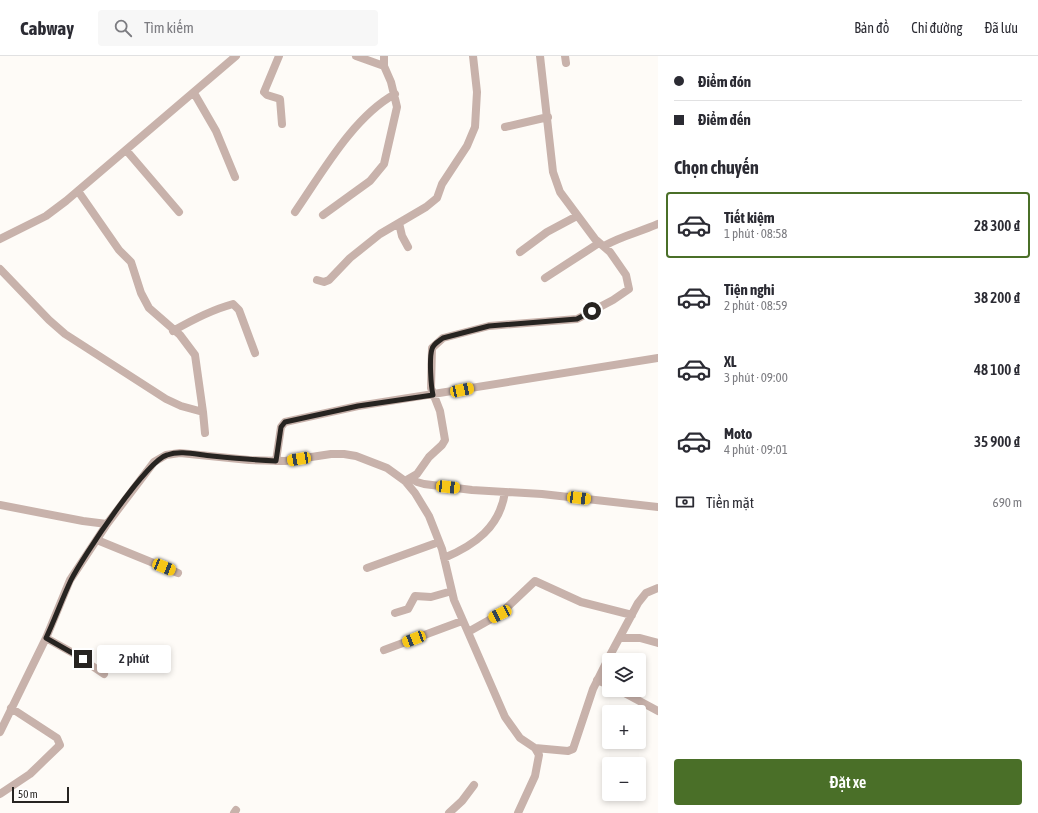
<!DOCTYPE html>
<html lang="vi">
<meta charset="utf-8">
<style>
:root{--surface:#fff;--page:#f7f7f7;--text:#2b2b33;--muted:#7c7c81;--line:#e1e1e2;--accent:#4a6f28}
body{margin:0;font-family:"Asap Condensed",sans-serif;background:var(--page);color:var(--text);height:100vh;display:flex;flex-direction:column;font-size:15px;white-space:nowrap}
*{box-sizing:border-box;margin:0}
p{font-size:13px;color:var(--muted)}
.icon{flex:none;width:22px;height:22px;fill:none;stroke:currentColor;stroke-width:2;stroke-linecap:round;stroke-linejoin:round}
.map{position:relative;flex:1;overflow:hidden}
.panel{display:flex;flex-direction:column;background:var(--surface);width:380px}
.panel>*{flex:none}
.guide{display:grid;align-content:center;height:88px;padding:0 16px;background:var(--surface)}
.fabs{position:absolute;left:602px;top:597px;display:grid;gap:8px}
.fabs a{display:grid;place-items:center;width:44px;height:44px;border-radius:4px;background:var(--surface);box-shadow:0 2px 6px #0003;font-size:20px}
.scale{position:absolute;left:12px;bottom:10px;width:57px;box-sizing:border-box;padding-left:4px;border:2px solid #272421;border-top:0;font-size:11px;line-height:14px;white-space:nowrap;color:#272421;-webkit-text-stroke:3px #fff;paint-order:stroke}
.end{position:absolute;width:18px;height:18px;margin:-9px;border:5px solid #272421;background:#fff;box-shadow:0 0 0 2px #fff}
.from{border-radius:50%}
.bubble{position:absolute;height:28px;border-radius:4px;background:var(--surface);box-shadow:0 2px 6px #0003;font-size:13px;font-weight:600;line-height:28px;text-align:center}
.car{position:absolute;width:12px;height:24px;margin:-12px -6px;border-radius:5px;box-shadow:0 0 3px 1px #0007;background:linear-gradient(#f5c518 24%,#345 0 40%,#f5c518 0 76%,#345 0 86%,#f5c518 0)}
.guide b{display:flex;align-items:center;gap:14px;height:38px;font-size:15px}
.guide b+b{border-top:1px solid var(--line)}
.guide i{width:10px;height:10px;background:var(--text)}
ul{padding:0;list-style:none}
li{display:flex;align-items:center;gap:12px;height:66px;margin:0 8px 6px;padding:0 8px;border:2px solid transparent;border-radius:4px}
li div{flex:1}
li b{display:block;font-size:15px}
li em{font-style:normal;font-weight:600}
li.selected{border-color:var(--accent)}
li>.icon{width:36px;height:36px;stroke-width:1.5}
h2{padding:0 16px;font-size:18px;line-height:48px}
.pay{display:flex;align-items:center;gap:10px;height:44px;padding:0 16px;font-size:15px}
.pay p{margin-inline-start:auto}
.cta{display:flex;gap:8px;margin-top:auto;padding:8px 16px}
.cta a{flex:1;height:46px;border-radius:4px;background:var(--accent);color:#fff;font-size:16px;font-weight:600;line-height:46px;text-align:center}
header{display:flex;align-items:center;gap:24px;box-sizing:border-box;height:56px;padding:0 20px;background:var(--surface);border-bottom:1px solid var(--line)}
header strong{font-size:19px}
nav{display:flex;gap:22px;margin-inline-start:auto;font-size:14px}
.search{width:280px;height:36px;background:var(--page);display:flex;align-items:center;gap:10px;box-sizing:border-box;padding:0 14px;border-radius:4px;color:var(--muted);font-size:15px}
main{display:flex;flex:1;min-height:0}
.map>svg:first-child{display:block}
</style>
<header>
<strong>Cabway</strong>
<div class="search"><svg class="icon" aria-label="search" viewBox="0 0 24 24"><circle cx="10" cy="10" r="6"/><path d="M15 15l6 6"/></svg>Tìm kiếm</div>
<nav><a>Bản đồ</a><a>Chỉ đường</a><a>Đã lưu</a></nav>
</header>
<main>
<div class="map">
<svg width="658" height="757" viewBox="0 0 658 757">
<rect width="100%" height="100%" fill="#fefbf7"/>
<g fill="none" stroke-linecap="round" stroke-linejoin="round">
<path stroke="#c8b2ab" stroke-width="8" d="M279 0 264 36 267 39 280 43 282 68
M356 0 384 10
M565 0 566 7
M194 37 216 75 235 121
M505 71 548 61
M126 94 179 156
M295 156C322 117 353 61 395 38
M323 159 370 125 384 108 397 51 391 26 384 10V0
M399 167 402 180 408 191
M0 183 46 160 66 145 236 0
M604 190C621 180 640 176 658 168
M520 196 547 176 577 160
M0 213 49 264 65 278 166 343 181 350 203 356 195 299 180 279 149 252 141 237 131 206 119 194 78 135
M545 222 599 187
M317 224 324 226 329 224 350 202 380 178 426 151 437 142 442 128 467 90 475 71 477 36 473 0
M173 275C192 264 211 254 233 248L239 254 255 297
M203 356 205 377
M276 405 281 371 285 366 358 350 658 302
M411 422 417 426 424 428 472 434 542 438 658 451
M405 425 417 418 429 401 442 389 445 384 440 355 431 332 432 292 443 282 489 270 577 263 613 244 629 233 626 219 610 196 595 183 560 136 553 116 540 0
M0 449 83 465 107 468
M97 484 178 517
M444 502C475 489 500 471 505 436
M367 512 439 486
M395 557 408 553 415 540 431 541 452 535
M468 576 500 558 535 525 581 546 632 559
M46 582 73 597 104 618
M620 582H640L658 587
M384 594 462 565
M597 624 609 629
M619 634 658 655
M0 676 46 582 70 524 107 468 154 406 166 399 180 397 249 404 285 405 331 398H344L356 400 387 412 405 425 415 437 429 460 442 493 454 544 505 661 520 682 535 692 539 699 535 720 518 757
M535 692 568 695 573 693 593 633 608 603 638 547 646 537 658 532
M0 738 30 718 60 689 57 682 11 652
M234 757 236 754
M449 757 462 745 474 729"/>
</g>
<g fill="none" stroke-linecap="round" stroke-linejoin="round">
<path stroke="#272421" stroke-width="5" d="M83 603 46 582C55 563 62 543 71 524 82 502 146 405 167 399 181 394 198 399 212 400 233 402 254 404 276 405L281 371 285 366 358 350 433 339C431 331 429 302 432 293 433 288 439 285 443 282L489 270 577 263 592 255"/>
</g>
</svg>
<div class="fabs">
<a><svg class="icon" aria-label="layers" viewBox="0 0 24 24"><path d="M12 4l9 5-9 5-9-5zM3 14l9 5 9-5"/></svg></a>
<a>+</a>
<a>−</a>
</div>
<div class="scale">50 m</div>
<i class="end from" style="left:592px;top:255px"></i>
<i class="end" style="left:83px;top:603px"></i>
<div class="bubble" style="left:97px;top:589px;width:74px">2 phút</div>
<i class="car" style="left:462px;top:334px;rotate:78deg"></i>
<i class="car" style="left:299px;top:403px;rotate:260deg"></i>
<i class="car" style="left:448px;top:431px;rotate:96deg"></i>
<i class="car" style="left:579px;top:442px;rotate:97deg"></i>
<i class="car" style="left:164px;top:511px;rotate:112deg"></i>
<i class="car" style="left:500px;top:558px;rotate:243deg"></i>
<i class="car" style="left:414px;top:583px;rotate:249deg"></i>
</div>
<section class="panel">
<div class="guide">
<b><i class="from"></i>Điểm đón</b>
<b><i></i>Điểm đến</b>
</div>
<h2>Chọn chuyến</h2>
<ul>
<li class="selected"><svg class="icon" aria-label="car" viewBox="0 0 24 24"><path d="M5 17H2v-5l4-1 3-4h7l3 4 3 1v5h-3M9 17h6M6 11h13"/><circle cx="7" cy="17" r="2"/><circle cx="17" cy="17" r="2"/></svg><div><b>Tiết kiệm</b><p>1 phút · 08:58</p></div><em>28 300 ₫</em></li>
<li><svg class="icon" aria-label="car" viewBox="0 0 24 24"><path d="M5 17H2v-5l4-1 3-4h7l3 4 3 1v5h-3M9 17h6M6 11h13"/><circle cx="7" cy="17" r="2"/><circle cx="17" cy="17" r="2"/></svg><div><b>Tiện nghi</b><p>2 phút · 08:59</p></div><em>38 200 ₫</em></li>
<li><svg class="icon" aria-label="car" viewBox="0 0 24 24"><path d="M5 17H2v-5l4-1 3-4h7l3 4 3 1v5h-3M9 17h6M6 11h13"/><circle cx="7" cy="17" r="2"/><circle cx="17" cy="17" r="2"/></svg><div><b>XL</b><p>3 phút · 09:00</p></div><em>48 100 ₫</em></li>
<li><svg class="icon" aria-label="car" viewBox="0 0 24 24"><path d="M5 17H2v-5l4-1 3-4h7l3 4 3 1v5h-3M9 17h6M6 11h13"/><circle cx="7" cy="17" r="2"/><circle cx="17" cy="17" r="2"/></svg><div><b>Moto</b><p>4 phút · 09:01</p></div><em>35 900 ₫</em></li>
</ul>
<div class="pay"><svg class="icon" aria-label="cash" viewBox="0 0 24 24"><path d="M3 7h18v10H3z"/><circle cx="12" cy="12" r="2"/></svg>Tiền mặt<p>690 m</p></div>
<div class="cta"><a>Đặt xe</a></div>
</section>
</main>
